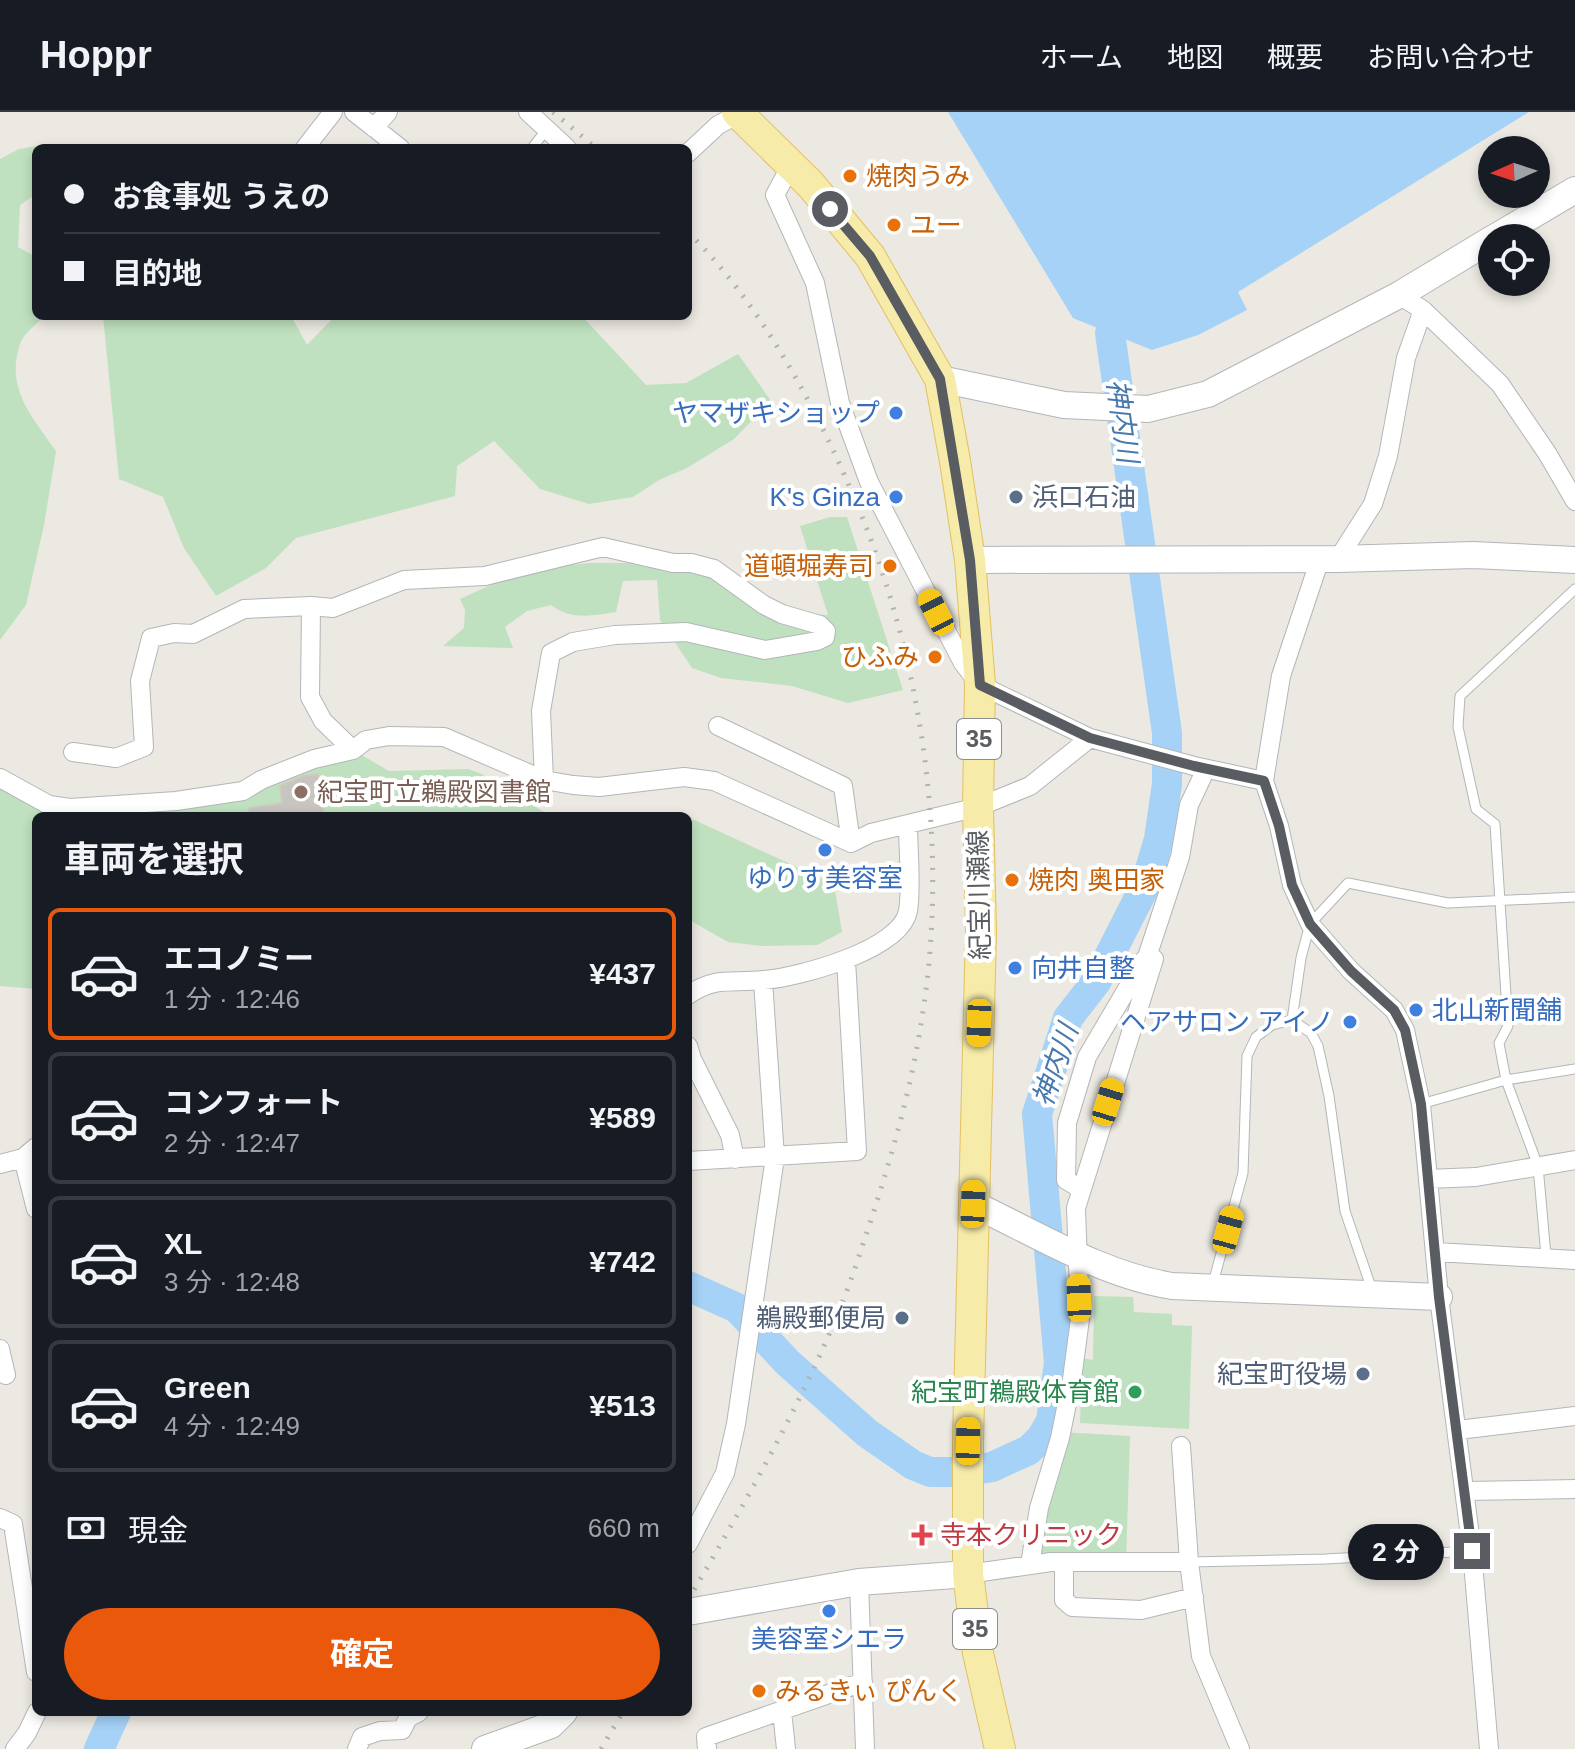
<!DOCTYPE html>
<html lang="ja">
<meta charset="utf-8">
<style>
:root{--surface:#171b24;--page:#242831;--text:#f1f3f6;--muted:#9ea1a6;--line:#363941;--accent:#ea580c}
body{margin:0;font-family:Helvetica,"Noto Sans JP",sans-serif;background:var(--page);color:var(--text);height:100vh;display:flex;flex-direction:column;font-size:30px;white-space:nowrap}
*{box-sizing:border-box;margin:0}
p{font-size:26px;color:var(--muted)}
.icon{flex:none;width:44px;height:44px;fill:none;stroke:currentColor;stroke-width:2;stroke-linecap:round;stroke-linejoin:round}
.map{position:relative;flex:1;overflow:hidden}
.drawer{position:absolute;left:32px;top:700px;width:660px;height:904px;display:flex;flex-direction:column;background:var(--surface);border-radius:12px;box-shadow:0 4px 12px #0003}
.drawer>*{flex:none}
.top-card{position:absolute;left:32px;top:32px;width:660px;height:176px;border-radius:12px;box-shadow:0 4px 12px #0003;display:grid;align-content:center;height:176px;padding:0 32px;background:var(--surface)}
.needle{width:52px;rotate:267deg}
.buttons{position:absolute;left:1478px;top:24px;display:grid;gap:16px}
.buttons a{display:grid;place-items:center;width:72px;height:72px;border-radius:50%;background:var(--surface);box-shadow:0 4px 12px #0003;font-size:40px}
.end{position:absolute;width:36px;height:36px;margin:-18px;border:10px solid #595c60;background:#fff;box-shadow:0 0 0 4px #fff}
.from{border-radius:50%}
.bubble{position:absolute;height:56px;border-radius:28px;background:var(--surface);box-shadow:0 4px 12px #0003;font-size:26px;font-weight:700;line-height:56px;text-align:center}
.car{position:absolute;width:24px;height:48px;margin:-24px -12px;border-radius:10px;box-shadow:0 0 6px 2px #0007;background:linear-gradient(#f5c518 24%,#345 0 40%,#f5c518 0 76%,#345 0 86%,#f5c518 0)}
.top-card b{display:flex;align-items:center;gap:28px;height:76px;font-size:30px}
.top-card b+b{border-top:2px solid var(--line)}
.top-card i{width:20px;height:20px;background:var(--text)}
ul{padding:0;list-style:none}
li{display:flex;align-items:center;gap:24px;height:132px;margin:0 16px 12px;padding:0 16px;border:4px solid var(--line);border-radius:12px}
li div{flex:1}
li b{display:block;font-size:30px}
li em{font-style:normal;font-weight:700}
li.current{border-color:var(--accent)}
li>.icon{width:72px;height:72px;stroke-width:1.5}
h2{padding:0 32px;font-size:36px;line-height:96px}
.pay{display:flex;align-items:center;gap:20px;height:88px;padding:0 32px;font-size:30px}
.pay p{margin-inline-start:auto}
.button{display:flex;gap:16px;margin-top:auto;padding:16px 32px}
.button a{flex:1;height:92px;border-radius:48px;background:var(--accent);color:#fff;font-size:32px;font-weight:700;line-height:92px;text-align:center}
header{display:flex;align-items:center;gap:48px;box-sizing:border-box;height:112px;padding:0 40px;background:var(--surface);border-bottom:2px solid var(--line)}
header strong{font-size:38px}
nav{display:flex;gap:44px;margin-inline-start:auto;font-size:28px}
.map>svg:first-child{display:block}
</style>
<header>
<strong>Hoppr</strong>
<nav><a>ホーム</a><a>地図</a><a>概要</a><a>お問い合わせ</a></nav>
</header>
<div class="map">
<svg width="1575" height="1637" viewBox="0 0 1575 1637">
<rect width="100%" height="100%" fill="#ebe9e1"/>
<path fill="#bfe1bf" d="M49 32 50 36H36V82L20 93 18 135 36 145V204H44C37 212 23 222 20 232 5 276 32 305 56 339L44 413 26 493 0 528V47L19 37Z
M103 204H291L307 233 335 204H582L646 273 686 271 738 242 771 289 734 327 687 356 659 368 633 385 589 392 540 377 494 329 457 354 455 384 296 426 266 456 216 484 184 436 163 385 119 367Z
M830 405H847L903 578 848 591 792 574 721 566 692 556 660 508 657 468 623 469 616 500C593 504 570 508 551 493L527 499 505 515 513 536 443 534 464 516 465 498 460 487 524 458 590 451H673L720 462 774 499 828 503 800 414Z
M353 638 389 659 468 657 482 662 547 702 562 704H36V877L0 874V672L47 699 176 689Z
M688 705 834 772 842 820 817 833 762 834 728 830 691 809 688 811Z
M1094 1184 1133 1185 1134 1200 1172 1202V1213L1192 1214 1189 1317 1080 1311 1082 1246 1093 1248Z
M1061 1320 1130 1324 1126 1450 1030 1453Z"/>
<path fill="#a5d2f6" d="M948 0H1529L1238 180 1247 198 1198 223 1152 238 1073 206Z"/>
<g fill="none" stroke-linecap="round" stroke-linejoin="round">
<path stroke="#a5d2f6" stroke-width="30" d="M688 1174 737 1196 787 1250 867 1321 913 1353 930 1360H962L992 1355 1029 1338 1041 1326 1051 1309 1059 1251 1037 1002 1068 906 1096 870 1145 774 1159 727 1167 672V621L1110 221
M99 1637 116 1600"/>
</g>
<path fill="#c8c5c0" stroke="#cfcac0" stroke-width="2" d="M318 662 324 704H250L249 696 282 691 280 674 303 664Z"/>
<g fill="none" stroke-linecap="round" stroke-linejoin="round">
<defs>
<path id="lane" d="M532 36 547 17
M1292 908 1311 921 1318 934 1329 984 1345 1099 1372 1178
M1421 992 1506 968 1575 957
M1546 1144 1538 1054 1506 968 1499 931 1508 914 1495 712 1476 697 1458 615 1460 584 1575 477
M1213 1171 1243 1061 1247 944 1256 925 1272 913 1292 908 1301 846 1310 812 1348 771 1448 791 1575 785
M1189 1450 1325 1447 1472 1439"/>
<path id="street" d="M354 0 400 36
M528 0 567 36
M374 16 388 0
M305 36 333 0
M688 41 718 13 739 2
M790 55 775 83 815 171 840 291 869 370 963 551 980 573 1090 626 1194 654 1264 669
M1399 183 1423 198 1500 272 1547 341 1575 389
M1320 447 1281 564 1264 669 1279 714 1292 773 1310 812 1351 859 1394 898 1405 918 1421 992 1439 1185 1472 1439 1489 1637
M1338 447 1373 392 1388 344 1406 246 1423 198
M718 614 843 674 851 731
M353 638 323 609 310 585 311 494 333 496 404 468 485 464 603 435 673 451H691L714 457 764 493 782 502 820 513 826 519 825 525 817 529 765 538 686 520 615 523 573 530 551 541 541 599 544 668
M73 640 116 646 144 635 140 569 151 526 174 521 193 522 244 497 311 494
M0 666 49 693 70 696 176 689 243 679 261 668 314 647 353 638 366 628 389 624 444 625 544 668 573 673 599 675 684 665 714 669 851 731 871 721 978 695 1030 674 1090 626
M688 883C717 863 733 872 764 868 799 865 901 838 908 799 912 776 908 738 908 713
M688 934 692 947 730 1023 735 1047
M23 1046 36 1097
M688 1049 857 1039 846 848
M0 1052 23 1046 36 1035
M1428 1067 1476 1065 1575 1048
M1081 1077 1066 1068 1067 1011 1087 945 1144 848
M1436 1140 1575 1148
M0 1237 6 1263
M1458 1318 1575 1304
M1181 1334 1189 1450 1201 1544 1240 1637
M1465 1379 1575 1377
M0 1406 13 1412 36 1560
M688 1432 725 1361 736 1312 775 1045 763 869
M1064 1450V1488L1072 1495 1141 1498 1194 1485
M1030 1453 1039 1396 1060 1326 1072 1267 1080 1207 1076 1096 1154 847 1148 842 1180 745 1189 693 1206 657
M968 1462 1051 1450H1189
M859 1470 865 1637
M782 1599 786 1637
M15 1637 27 1621 37 1600
M357 1637 362 1625 380 1619 402 1618 408 1606 419 1600
M707 1637 706 1625 863 1570"/>
<path id="secondary" d="M1494 126 1575 78
M940 267 1064 293 1148 297 1208 282 1399 183 1492 127
M970 448 1338 447 1473 443 1575 448
M973 1092C1037 1122 1102 1163 1172 1174L1439 1185
M688 1500 859 1470 968 1462
M485 1637 551 1613 564 1600"/>
<path id="primary" d="M737 0 811 73 870 144 940 267 955 349 970 448 980 573 978 695 981 820 968 1329V1462L978 1541 1000 1637"/>
</defs>
<use href="#lane" stroke="#b3b6ba" stroke-width="11"/>
<use href="#street" stroke="#b3b6ba" stroke-width="20"/>
<use href="#secondary" stroke="#b2b5ba" stroke-width="28"/>
<use href="#primary" stroke="#e3c061" stroke-width="32"/>
<use href="#lane" stroke="#fff" stroke-width="9"/>
<use href="#street" stroke="#fff" stroke-width="18"/>
<use href="#secondary" stroke="#fff" stroke-width="26"/>
<use href="#primary" stroke="#f7ebaa" stroke-width="30"/>
<path stroke="#b1b2b2" stroke-width="5" stroke-dasharray="2 10" stroke-linecap="butt" d="M553 0 596 36
M688 120C757 188 812 287 850 376 919 533 949 721 924 892 914 966 894 1037 871 1108 860 1140 850 1174 836 1206 795 1304 742 1396 688 1488
M601 1637 623 1600"/>
</g>
<g fill="none" stroke-linecap="round" stroke-linejoin="round">
<path stroke="#595c60" stroke-width="10" d="M830 97 870 144 940 267 970 448 980 573 1090 626 1194 654 1264 669 1279 714 1292 773 1310 812 1351 859 1394 898 1405 918 1421 992 1439 1185 1472 1439"/>
</g>
<g fill="#e8710a" stroke="#fff" stroke-width="3">
<circle cx="850" cy="64" r="8"/>
<circle cx="894" cy="113" r="8"/>
<circle cx="890" cy="454" r="8"/>
<circle cx="935" cy="545" r="8"/>
<circle cx="1012" cy="768" r="8"/>
<circle cx="759" cy="1579" r="8"/>
</g>
<g fill="#3f7fe0" stroke="#fff" stroke-width="3">
<circle cx="896" cy="301" r="8"/>
<circle cx="896" cy="385" r="8"/>
<circle cx="825" cy="738" r="8"/>
<circle cx="1015" cy="856" r="8"/>
<circle cx="1416" cy="898" r="8"/>
<circle cx="1350" cy="910" r="8"/>
<circle cx="829" cy="1499" r="8"/>
</g>
<g fill="#5c6f8a" stroke="#fff" stroke-width="3">
<circle cx="1016" cy="385" r="8"/>
<circle cx="902" cy="1206" r="8"/>
<circle cx="1363" cy="1262" r="8"/>
</g>
<circle fill="#8d6e63" stroke="#fff" stroke-width="3" cx="301" cy="680" r="8"/>
<circle fill="#2e9e5b" stroke="#fff" stroke-width="3" cx="1135" cy="1280" r="8"/>
<path fill="#e0444e" stroke="#fff" stroke-width="3" d="M918 1411h8v8h8v8h-8v8h-8v-8h-8v-8h8z"/>
<g text-anchor="middle" stroke-width="8" stroke-linejoin="round" paint-order="stroke">
<g fill="#fff" stroke="#8b8d90" stroke-width="2">
<rect x="957" y="607" width="44" height="40" rx="6"/>
<rect x="953" y="1497" width="44" height="40" rx="6"/>
</g>
<g font-size="24" font-weight="bold" fill="#595c60">
<text x="979" y="635">35</text>
<text x="975" y="1525">35</text>
</g>
<g font-size="26" fill="#c56008" stroke="#fff" text-anchor="start">
<text x="866" y="73">焼肉うみ</text>
<text x="910" y="122">ユー</text>
<text x="874" y="463" text-anchor="end">道頓堀寿司</text>
<text x="919" y="554" text-anchor="end">ひふみ</text>
<text x="1028" y="777">焼肉 奥田家</text>
<text x="775" y="1588">みるきぃ ぴんく</text>
</g>
<g font-size="26" fill="#366cbe" stroke="#fff" text-anchor="end">
<text x="880" y="310">ヤマザキショップ</text>
<text x="880" y="394">K's Ginza</text>
<text x="825" y="775" text-anchor="middle">ゆりす美容室</text>
<text x="1031" y="865" text-anchor="start">向井自整</text>
<text x="1432" y="907" text-anchor="start">北山新聞舗</text>
<text x="1334" y="919">ヘアサロン アイノ</text>
<text x="829" y="1536" text-anchor="middle">美容室シエラ</text>
</g>
<g font-size="26" fill="#4e5e75" stroke="#fff" text-anchor="end">
<text x="1032" y="394" text-anchor="start">浜口石油</text>
<text x="886" y="1215">鵜殿郵便局</text>
<text x="1347" y="1271">紀宝町役場</text>
</g>
<g font-size="26" fill="#785e54" stroke="#fff" text-anchor="start">
<text x="317" y="689">紀宝町立鵜殿図書館</text>
</g>
<g font-size="26" fill="#595c60" stroke="#fff">
<text transform="translate(979 783) rotate(-91)" y="9">紀宝川瀬線</text>
</g>
<g font-size="26" fill="#27864d" stroke="#fff" text-anchor="end">
<text x="1119" y="1289">紀宝町鵜殿体育館</text>
</g>
<g font-size="26" fill="#be3a42" stroke="#fff" text-anchor="start">
<text x="940" y="1432">寺本クリニック</text>
</g>
<g font-size="28" font-style="italic" fill="#4879ae" stroke="#fff">
<text transform="translate(1123 309) rotate(82)" y="10">神内川</text>
<text transform="translate(1055 953) rotate(-71)" y="10">神内川</text>
</g>
</g>
</svg>
<div class="buttons">
<a><svg class="needle" viewBox="-14 -14 28 28"><path d="M0-13l5 13h-10z" fill="#e53935"/><path d="M0 13l5-13h-10z" fill="#9ea1a6"/></svg></a>
<a><svg class="icon" aria-label="locate" viewBox="0 0 24 24"><circle cx="12" cy="12" r="6"/><path d="M12 2v4M12 18v4M2 12h4M18 12h4"/></svg></a>
</div>
<i class="end from" style="left:830px;top:97px"></i>
<i class="end" style="left:1472px;top:1439px"></i>
<div class="bubble" style="left:1348px;top:1412px;width:96px">2 分</div>
<i class="car" style="left:936px;top:500px;rotate:333deg"></i>
<i class="car" style="left:979px;top:911px;rotate:182deg"></i>
<i class="car" style="left:1108px;top:990px;rotate:17deg"></i>
<i class="car" style="left:973px;top:1092px;rotate:2deg"></i>
<i class="car" style="left:1228px;top:1118px;rotate:15deg"></i>
<i class="car" style="left:1079px;top:1186px;rotate:358deg"></i>
<i class="car" style="left:968px;top:1329px;rotate:1deg"></i>
<div class="top-card">
<b><i class="from"></i>お食事処 うえの</b>
<b><i></i>目的地</b>
</div>
<section class="drawer">
<h2>車両を選択</h2>
<ul>
<li class="current"><svg class="icon" aria-label="car" viewBox="0 0 24 24"><path d="M5 17H2v-5l4-1 3-4h7l3 4 3 1v5h-3M9 17h6M6 11h13"/><circle cx="7" cy="17" r="2"/><circle cx="17" cy="17" r="2"/></svg><div><b>エコノミー</b><p>1 分 · 12:46</p></div><em>¥437</em></li>
<li><svg class="icon" aria-label="car" viewBox="0 0 24 24"><path d="M5 17H2v-5l4-1 3-4h7l3 4 3 1v5h-3M9 17h6M6 11h13"/><circle cx="7" cy="17" r="2"/><circle cx="17" cy="17" r="2"/></svg><div><b>コンフォート</b><p>2 分 · 12:47</p></div><em>¥589</em></li>
<li><svg class="icon" aria-label="car" viewBox="0 0 24 24"><path d="M5 17H2v-5l4-1 3-4h7l3 4 3 1v5h-3M9 17h6M6 11h13"/><circle cx="7" cy="17" r="2"/><circle cx="17" cy="17" r="2"/></svg><div><b>XL</b><p>3 分 · 12:48</p></div><em>¥742</em></li>
<li><svg class="icon" aria-label="car" viewBox="0 0 24 24"><path d="M5 17H2v-5l4-1 3-4h7l3 4 3 1v5h-3M9 17h6M6 11h13"/><circle cx="7" cy="17" r="2"/><circle cx="17" cy="17" r="2"/></svg><div><b>Green</b><p>4 分 · 12:49</p></div><em>¥513</em></li>
</ul>
<div class="pay"><svg class="icon" aria-label="cash" viewBox="0 0 24 24"><path d="M3 7h18v10H3z"/><circle cx="12" cy="12" r="2"/></svg>現金<p>660 m</p></div>
<div class="button"><a>確定</a></div>
</section>
</div>
